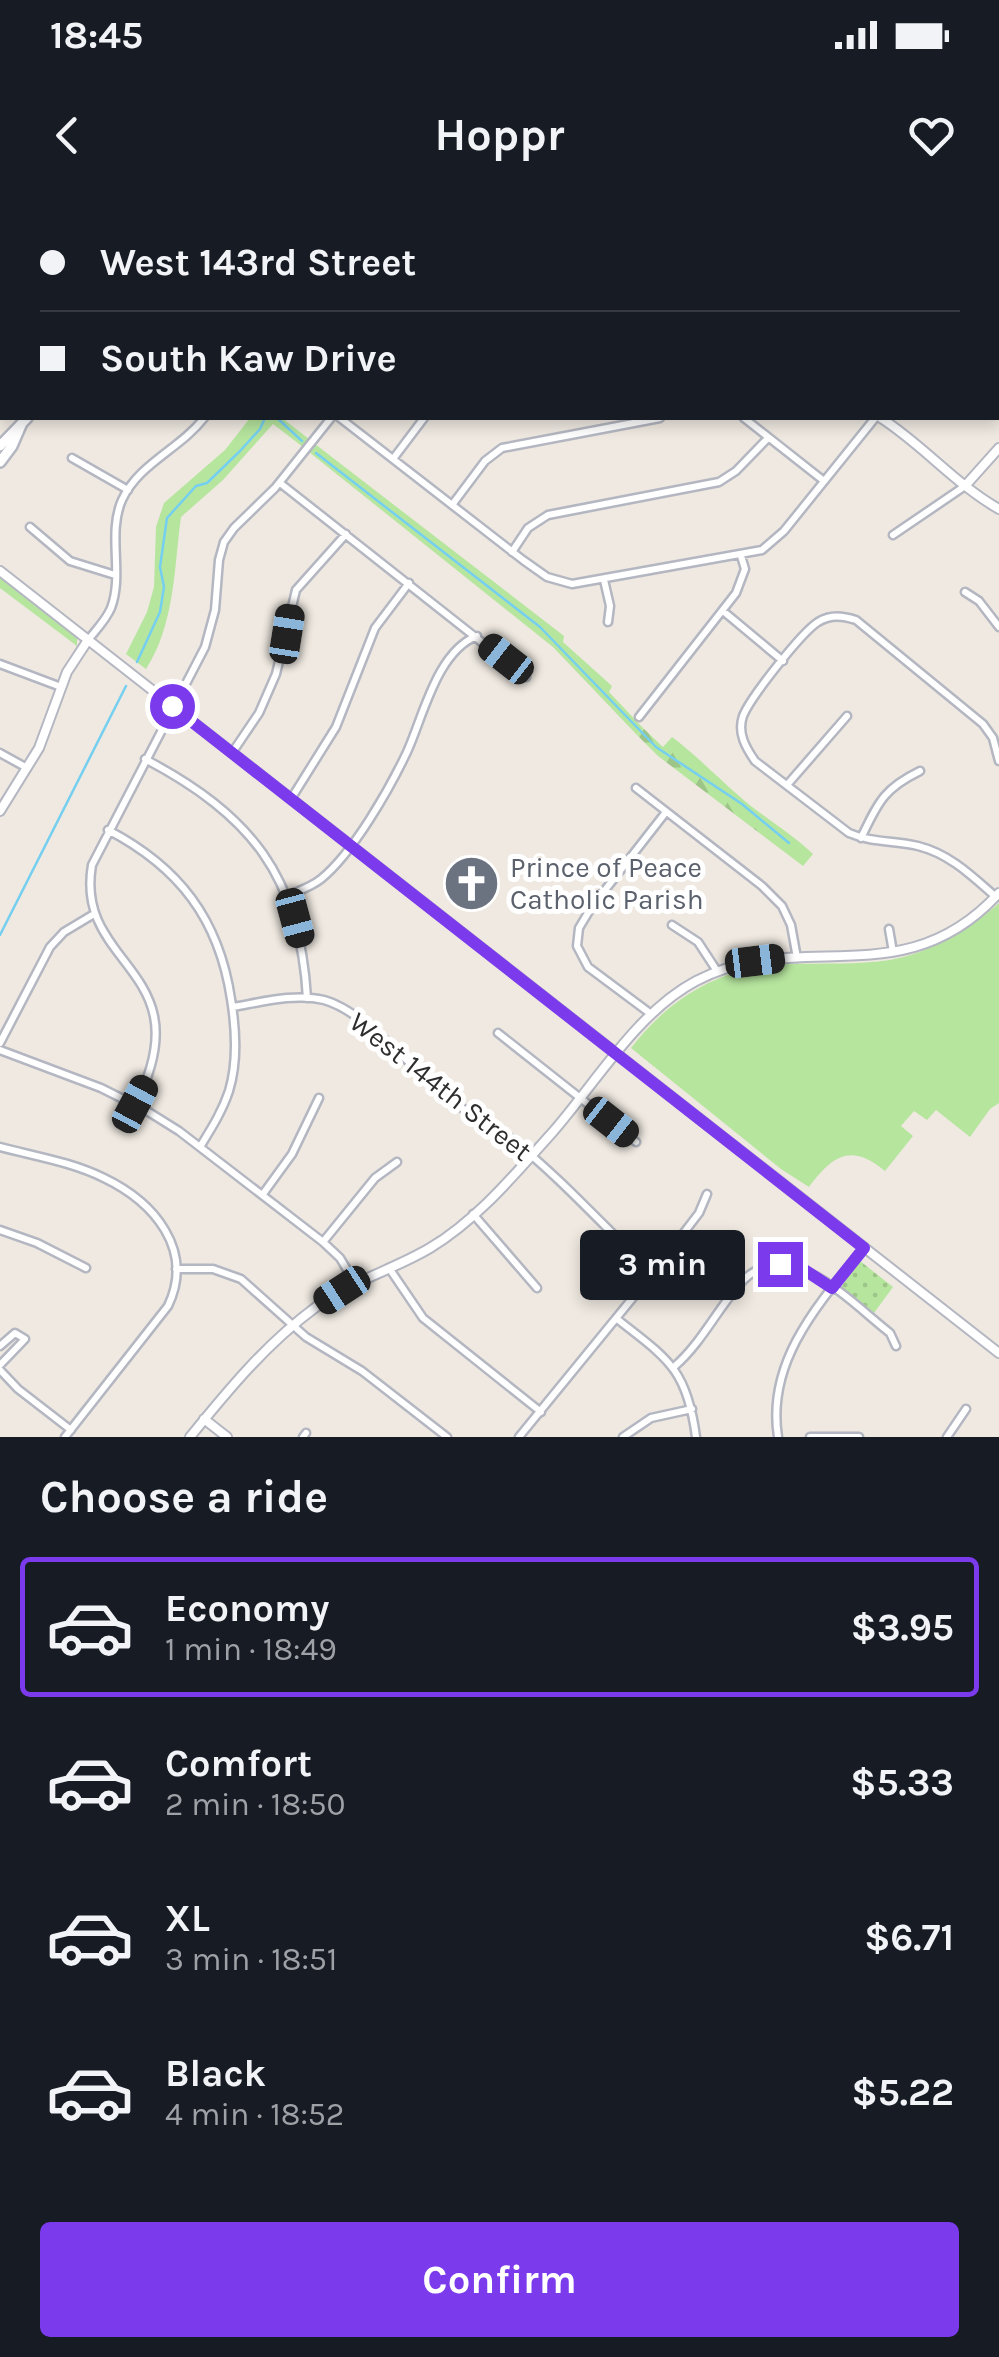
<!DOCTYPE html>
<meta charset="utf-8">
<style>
:root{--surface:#171b24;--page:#20242c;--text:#f1f3f6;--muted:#9ea1a6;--line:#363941;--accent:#7c3aed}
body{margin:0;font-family:Karla,sans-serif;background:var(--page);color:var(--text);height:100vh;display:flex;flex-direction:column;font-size:38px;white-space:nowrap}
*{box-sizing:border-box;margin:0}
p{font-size:32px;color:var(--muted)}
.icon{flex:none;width:55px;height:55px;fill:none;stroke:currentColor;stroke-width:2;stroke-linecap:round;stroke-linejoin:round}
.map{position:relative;height:1237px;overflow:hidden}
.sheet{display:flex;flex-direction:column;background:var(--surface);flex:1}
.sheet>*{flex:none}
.hud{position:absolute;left:0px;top:0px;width:1000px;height:220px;box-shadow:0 5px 15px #0003;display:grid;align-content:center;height:220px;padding:0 40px;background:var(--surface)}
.end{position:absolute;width:45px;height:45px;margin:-22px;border:12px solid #7c3aed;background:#fff;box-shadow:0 0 0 5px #fff}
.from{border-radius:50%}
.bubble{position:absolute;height:70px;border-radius:10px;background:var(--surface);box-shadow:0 5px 15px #0003;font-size:32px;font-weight:700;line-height:70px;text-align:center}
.car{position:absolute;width:30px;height:60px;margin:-30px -15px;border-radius:12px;box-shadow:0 0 8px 2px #0007;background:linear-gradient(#222 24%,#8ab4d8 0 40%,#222 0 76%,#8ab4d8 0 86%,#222 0)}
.hud b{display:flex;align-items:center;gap:35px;height:95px;font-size:38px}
.hud b+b{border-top:2px solid var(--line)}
.hud i{width:25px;height:25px;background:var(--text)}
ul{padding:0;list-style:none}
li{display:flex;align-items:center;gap:30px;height:140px;margin:0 20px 15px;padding:0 20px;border:5px solid transparent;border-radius:10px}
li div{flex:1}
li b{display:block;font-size:38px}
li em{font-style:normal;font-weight:700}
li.on{border-color:var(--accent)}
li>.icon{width:90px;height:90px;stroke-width:1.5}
h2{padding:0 40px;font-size:45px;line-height:120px}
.action{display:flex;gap:20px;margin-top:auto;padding:20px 40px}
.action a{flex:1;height:115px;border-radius:10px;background:var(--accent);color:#fff;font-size:40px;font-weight:700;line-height:115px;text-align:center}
.status{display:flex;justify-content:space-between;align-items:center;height:70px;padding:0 50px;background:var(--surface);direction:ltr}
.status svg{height:28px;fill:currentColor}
header{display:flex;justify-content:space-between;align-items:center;height:130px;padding:0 40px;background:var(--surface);font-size:45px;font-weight:700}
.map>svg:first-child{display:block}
</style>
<div class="status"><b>18:45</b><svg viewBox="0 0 49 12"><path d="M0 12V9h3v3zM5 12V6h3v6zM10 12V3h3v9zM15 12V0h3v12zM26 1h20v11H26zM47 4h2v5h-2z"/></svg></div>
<header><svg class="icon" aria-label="back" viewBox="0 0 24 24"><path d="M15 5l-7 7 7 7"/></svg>Hoppr<svg class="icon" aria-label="heart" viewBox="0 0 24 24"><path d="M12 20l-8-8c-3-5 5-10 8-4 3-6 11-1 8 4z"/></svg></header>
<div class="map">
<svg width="999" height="1237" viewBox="0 0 999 1237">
<defs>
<pattern id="forest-firs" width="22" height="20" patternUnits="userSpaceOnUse" patternTransform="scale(2.5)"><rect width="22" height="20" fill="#b6e59e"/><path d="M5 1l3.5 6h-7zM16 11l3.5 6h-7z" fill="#9dc588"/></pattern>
<pattern id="park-dots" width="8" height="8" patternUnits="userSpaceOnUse" patternTransform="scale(2.5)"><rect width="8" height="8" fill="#b6e59e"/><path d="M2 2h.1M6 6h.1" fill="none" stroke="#9dc588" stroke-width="1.8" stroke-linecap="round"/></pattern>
</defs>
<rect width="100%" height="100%" fill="#efe9e1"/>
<path fill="#b6e59e" d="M250 218H282L309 239 303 247 273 224 223 280 181 317C174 368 175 424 146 469L126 454 147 412 154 387 156 327 164 303 225 250Z
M315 244 564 436 563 442 612 486 609 492 643 528 637 535 553 447 309 252Z
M0 378 77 437V446L0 388Z
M999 703V903L990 909 970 937 936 910 927 920 914 911 901 926 913 936 885 971C851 943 833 955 809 987L781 969 631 848C670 797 724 765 789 764 823 763 857 765 890 760 932 752 967 731 999 703Z"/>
<path fill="url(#forest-firs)" d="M643 528 663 547 672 537C696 555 715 575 738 595 761 616 790 632 813 654L803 666 658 556 637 535Z"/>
<path fill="url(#park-dots)" d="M860 1061 893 1087 874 1113 841 1087Z"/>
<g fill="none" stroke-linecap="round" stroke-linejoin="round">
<path stroke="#75cff0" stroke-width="2.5" d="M388 2 389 0
M277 218 302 241
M316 253 540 427 656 547 742 604 789 643
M137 462 160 412 164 387 160 367 167 318 196 286 207 283 240 251 260 229 265 218
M0 735 126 486"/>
<defs>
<path id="minor" d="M744 0 746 2
M913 0V2
M537 1 539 0
M441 2 442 0
M998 14H999
M340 218 523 360 547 377 572 384 762 350 784 331 875 218
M744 218 824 281
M72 258 128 290
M393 259 424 218
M280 283 526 477
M452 305 485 261 502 248 660 218
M30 327 70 361 115 375
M893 335 965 286
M512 352 528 328 548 315 719 282 736 271 768 238
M604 380 610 406 608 422
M965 392 979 401 999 427
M723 411 783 461
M88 440C96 430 106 420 111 408 124 374 107 334 122 300 139 263 180 249 204 218
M0 464 61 487
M639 517 736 393 745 369 741 356
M0 553 27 568
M232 553 259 513 276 474 296 390 346 334
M145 559C251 615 300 676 307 798
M787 585 847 516
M636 588 762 686 782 706 791 725 797 758
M291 599 336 527 375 428 409 383
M108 630C179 667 219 719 231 799 236 830 238 861 229 891 222 912 211 929 200 947
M861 638C878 603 883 589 920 571
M287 696C298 691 311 687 321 679 353 653 389 590 407 552 423 517 437 451 477 436
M996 697C972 676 950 654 918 646 894 640 872 643 849 633L755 561C746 548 737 533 743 516 750 498 801 433 818 422 831 414 843 416 856 420L983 524 993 538 999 561
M672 725 698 742 717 771
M889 729 893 752
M233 807C262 802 295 793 324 800 364 811 412 868 444 895 465 913 492 924 514 941 564 981 607 1030 653 1073
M651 814 588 767 577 746 579 728 591 708 666 612
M498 833 636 942
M0 843 50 747 64 732 94 714
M0 850 101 888 147 911 179 931 323 1042 340 1058 355 1083
M135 905C205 769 74 768 92 665L205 447 215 410 219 360 224 342 234 328 275 288 331 218
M0 947C34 956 72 962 104 978 154 1002 195 1050 168 1106L65 1237
M263 994 292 954 319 898
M473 1014 537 1088
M0 1030 37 1043 86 1068
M323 1042 375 978 397 962
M389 1068 423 1118 541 1212
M176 1069H213L241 1079 306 1137 362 1171 447 1237
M617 1119C668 1159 687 1169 696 1237
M0 1146 15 1133 25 1139 0 1165
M675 1166C701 1143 716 1112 738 1086 785 1029 850 1102 890 1133L896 1146
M0 1170 18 1189 71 1230
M303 1237 306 1233
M519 1237 653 1073 699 1013 707 994
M623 1237 651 1218 692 1209
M778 1237C766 1161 819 1103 864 1048
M810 1237H859
M947 1237 966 1209"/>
<path id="tertiary" d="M608 0 611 2
M881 218C923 245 955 284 999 309
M965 286 999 248
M0 371 999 1153
M0 611 39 548 67 472 88 440
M204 1219 227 1237
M190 1237C229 1189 266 1144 316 1107 351 1081 393 1070 430 1048 477 1020 515 974 551 934 596 883 636 813 696 781 801 726 903 798 999 693"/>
<path id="secondary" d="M196 2 198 0
M0 246 27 218
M0 262 12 246 22 223"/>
</defs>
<use href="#minor" stroke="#b4b7c1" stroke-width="11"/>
<use href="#tertiary" stroke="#b4b7c1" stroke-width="12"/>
<use href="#secondary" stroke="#b4b7c1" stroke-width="14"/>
<use href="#minor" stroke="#fff" stroke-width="6"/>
<use href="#tertiary" stroke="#fff" stroke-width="8"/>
<use href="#secondary" stroke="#fff" stroke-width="9"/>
</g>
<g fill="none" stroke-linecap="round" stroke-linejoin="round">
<path stroke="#7c3aed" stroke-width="12" d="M172 506 864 1048 832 1088 800 1067 780 1064"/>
</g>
<defs>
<symbol id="church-disc" viewBox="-11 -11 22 22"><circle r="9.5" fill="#6b7280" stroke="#fff"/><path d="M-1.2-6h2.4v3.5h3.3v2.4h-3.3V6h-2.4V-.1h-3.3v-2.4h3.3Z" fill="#fff"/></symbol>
</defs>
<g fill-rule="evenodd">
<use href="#church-disc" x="440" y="652" width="63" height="63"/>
</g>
<g text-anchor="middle" stroke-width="10" stroke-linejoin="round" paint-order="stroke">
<g font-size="28" fill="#5b616d" stroke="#fff" text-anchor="start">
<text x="510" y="677">Prince of Peace<tspan x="510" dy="32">Catholic Parish</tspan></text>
</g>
<g font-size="28" fill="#2e2e2e" stroke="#fff">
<text transform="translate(441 886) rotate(38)" y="10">West 144th Street</text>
</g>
</g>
</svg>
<i class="end from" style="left:172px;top:506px"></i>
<i class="end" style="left:780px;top:1064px"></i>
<div class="bubble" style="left:580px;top:1030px;width:165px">3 min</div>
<i class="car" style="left:287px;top:434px;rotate:9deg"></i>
<i class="car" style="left:506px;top:459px;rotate:308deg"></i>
<i class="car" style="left:295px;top:718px;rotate:165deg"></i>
<i class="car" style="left:755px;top:761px;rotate:83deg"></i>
<i class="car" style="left:135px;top:904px;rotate:28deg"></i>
<i class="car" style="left:611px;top:922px;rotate:128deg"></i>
<i class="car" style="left:342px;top:1090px;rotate:237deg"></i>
<div class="hud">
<b><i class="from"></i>West 143rd Street</b>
<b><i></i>South Kaw Drive</b>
</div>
</div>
<section class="sheet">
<h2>Choose a ride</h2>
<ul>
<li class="on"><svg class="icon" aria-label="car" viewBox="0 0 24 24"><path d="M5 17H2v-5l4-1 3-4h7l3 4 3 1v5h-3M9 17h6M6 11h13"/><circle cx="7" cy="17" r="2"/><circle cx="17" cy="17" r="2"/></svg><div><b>Economy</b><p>1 min · 18:49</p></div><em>$3.95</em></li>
<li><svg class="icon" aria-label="car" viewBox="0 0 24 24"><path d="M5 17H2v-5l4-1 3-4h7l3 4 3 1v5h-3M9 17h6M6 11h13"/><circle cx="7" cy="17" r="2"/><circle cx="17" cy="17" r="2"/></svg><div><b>Comfort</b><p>2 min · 18:50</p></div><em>$5.33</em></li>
<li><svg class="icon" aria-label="car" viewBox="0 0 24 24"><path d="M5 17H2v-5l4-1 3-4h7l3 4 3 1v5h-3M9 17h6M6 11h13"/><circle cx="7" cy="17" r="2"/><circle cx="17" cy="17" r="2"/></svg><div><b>XL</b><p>3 min · 18:51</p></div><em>$6.71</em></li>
<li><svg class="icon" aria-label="car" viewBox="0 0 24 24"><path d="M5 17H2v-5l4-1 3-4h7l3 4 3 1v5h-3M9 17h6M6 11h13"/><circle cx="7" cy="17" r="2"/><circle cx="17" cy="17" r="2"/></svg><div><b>Black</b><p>4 min · 18:52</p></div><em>$5.22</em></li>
</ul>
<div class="action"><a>Confirm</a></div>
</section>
